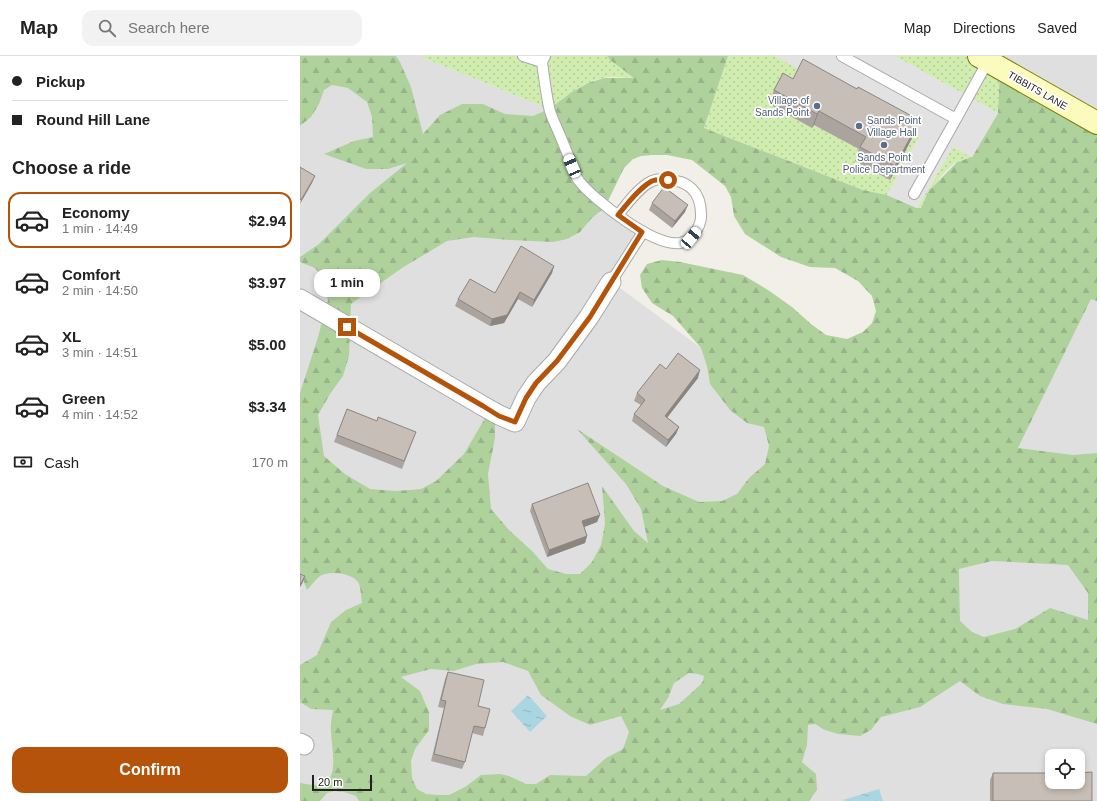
<!DOCTYPE html>
<meta charset="utf-8">
<style>
:root{--surface:#fff;--page:#f2f2f2;--text:#222;--muted:#767676;--line:#e0e0e0;--accent:#b45309}
body{margin:0;font-family:Arial,sans-serif;background:var(--page);color:var(--text);height:100vh;display:flex;flex-direction:column;font-size:15px;white-space:nowrap}
*{box-sizing:border-box;margin:0}
p{font-size:13px;color:var(--muted)}
.icon{flex:none;width:22px;height:22px;fill:none;stroke:currentColor;stroke-width:2;stroke-linecap:round;stroke-linejoin:round}
.map{position:relative;flex:1;overflow:hidden}
.drawer{display:flex;flex-direction:column;background:var(--surface);width:300px}
.drawer>*{flex:none}
.guide{display:grid;align-content:center;height:88px;padding:0 12px;background:var(--surface)}
.tools{position:absolute;left:745px;top:693px;display:grid;gap:8px}
.tools a{display:grid;place-items:center;width:40px;height:40px;border-radius:8px;background:var(--surface);box-shadow:0 2px 6px #0003;font-size:20px}
.scale{position:absolute;left:12px;bottom:10px;width:60px;box-sizing:border-box;padding-left:4px;border:2px solid #222;border-top:0;font-size:11px;line-height:14px;white-space:nowrap;color:#222;-webkit-text-stroke:3px #fff;paint-order:stroke}
.end{position:absolute;width:18px;height:18px;margin:-9px;border:5px solid #b45309;background:#fff;box-shadow:0 0 0 2px #fff}
.from{border-radius:50%}
.bubble{position:absolute;height:28px;border-radius:12px;background:var(--surface);box-shadow:0 2px 6px #0003;font-size:13px;font-weight:700;line-height:28px;text-align:center}
.car{position:absolute;width:12px;height:24px;margin:-12px -6px;border-radius:5px;box-shadow:0 0 3px 1px #0007;background:linear-gradient(#fff 24%,#345 0 40%,#fff 0 76%,#345 0 86%,#fff 0)}
.guide b{display:flex;align-items:center;gap:14px;height:38px;font-size:15px}
.guide b+b{border-top:1px solid var(--line)}
.guide i{width:10px;height:10px;background:var(--text)}
ul{padding:0;list-style:none}
li{display:flex;align-items:center;gap:12px;height:56px;margin:0 8px 6px;padding:0 4px;border:2px solid transparent;border-radius:12px}
li div{flex:1}
li b{display:block;font-size:15px}
li em{font-style:normal;font-weight:700}
li.current{border-color:var(--accent)}
li>.icon{width:36px;height:36px;stroke-width:1.5}
h2{padding:0 12px;font-size:18px;line-height:48px}
.pay{display:flex;align-items:center;gap:10px;height:44px;padding:0 12px;font-size:15px}
.pay p{margin-inline-start:auto}
.primary-button{display:flex;gap:8px;margin-top:auto;padding:8px 12px}
.primary-button a{flex:1;height:46px;border-radius:12px;background:var(--accent);color:#fff;font-size:16px;font-weight:700;line-height:46px;text-align:center}
header{display:flex;align-items:center;gap:24px;box-sizing:border-box;height:56px;padding:0 20px;background:var(--surface);border-bottom:1px solid var(--line)}
header strong{font-size:19px}
nav{display:flex;gap:22px;margin-inline-start:auto;font-size:14px}
.search{width:280px;height:36px;background:var(--page);display:flex;align-items:center;gap:10px;box-sizing:border-box;padding:0 14px;border-radius:12px;color:var(--muted);font-size:15px}
main{display:flex;flex:1;min-height:0}
.map>svg:first-child{display:block}
</style>
<header>
<strong>Map</strong>
<div class="search"><svg class="icon" aria-label="search" viewBox="0 0 24 24"><circle cx="10" cy="10" r="6"/><path d="M15 15l6 6"/></svg>Search here</div>
<nav><a>Map</a><a>Directions</a><a>Saved</a></nav>
</header>
<main>
<section class="drawer">
<div class="guide">
<b><i class="from"></i>Pickup</b>
<b><i></i>Round Hill Lane</b>
</div>
<h2>Choose a ride</h2>
<ul>
<li class="current"><svg class="icon" aria-label="car" viewBox="0 0 24 24"><path d="M5 17H2v-5l4-1 3-4h7l3 4 3 1v5h-3M9 17h6M6 11h13"/><circle cx="7" cy="17" r="2"/><circle cx="17" cy="17" r="2"/></svg><div><b>Economy</b><p>1 min · 14:49</p></div><em>$2.94</em></li>
<li><svg class="icon" aria-label="car" viewBox="0 0 24 24"><path d="M5 17H2v-5l4-1 3-4h7l3 4 3 1v5h-3M9 17h6M6 11h13"/><circle cx="7" cy="17" r="2"/><circle cx="17" cy="17" r="2"/></svg><div><b>Comfort</b><p>2 min · 14:50</p></div><em>$3.97</em></li>
<li><svg class="icon" aria-label="car" viewBox="0 0 24 24"><path d="M5 17H2v-5l4-1 3-4h7l3 4 3 1v5h-3M9 17h6M6 11h13"/><circle cx="7" cy="17" r="2"/><circle cx="17" cy="17" r="2"/></svg><div><b>XL</b><p>3 min · 14:51</p></div><em>$5.00</em></li>
<li><svg class="icon" aria-label="car" viewBox="0 0 24 24"><path d="M5 17H2v-5l4-1 3-4h7l3 4 3 1v5h-3M9 17h6M6 11h13"/><circle cx="7" cy="17" r="2"/><circle cx="17" cy="17" r="2"/></svg><div><b>Green</b><p>4 min · 14:52</p></div><em>$3.34</em></li>
</ul>
<div class="pay"><svg class="icon" aria-label="cash" viewBox="0 0 24 24"><path d="M3 7h18v10H3z"/><circle cx="12" cy="12" r="2"/></svg>Cash<p>170 m</p></div>
<div class="primary-button"><a>Confirm</a></div>
</section>
<div class="map">
<svg width="797" height="745" viewBox="0 0 797 745">
<defs>
<pattern id="grass-dots" width="8" height="8" patternUnits="userSpaceOnUse"><rect width="8" height="8" fill="#d0ecaf"/><path d="M2 2h.1M6 6h.1" fill="none" stroke="#b2ca96" stroke-width="1.8" stroke-linecap="round"/></pattern>
<pattern id="forest-firs" width="22" height="20" patternUnits="userSpaceOnUse"><rect width="22" height="20" fill="#afd29d"/><path d="M5 1l3.5 6h-7zM16 11l3.5 6h-7z" fill="#96b487"/></pattern>
<pattern id="water-ripples" width="26" height="14" patternUnits="userSpaceOnUse"><rect width="26" height="14" fill="#a9d6e0"/><path d="M2 4q2-2 4 0t4 0M15 11q2-2 4 0t4 0" fill="none" stroke="#91b7c0"/></pattern>
</defs>
<rect width="100%" height="100%" fill="#f2eee8"/>
<path fill="#e0dfdf" fill-rule="evenodd" d="M0 0H119L249 53 278 124 337 175 308 223 401 292 522 379 660 625 659 513 797 230V745H0ZM752 700H778V726H752Z
M678 0H797V67Z"/>
<path fill="url(#grass-dots)" d="M119 0H307L310 4 335 22C325 22 313 20 303 22 282 26 266 41 249 53Z
M428 0H475L620 79 587 139 563 134 404 72Z
M595 0H678L700 12 698 57Z
M653 91 672 101C667 103 660 104 656 106 647 112 624 141 621 152H617Z"/>
<path fill="url(#forest-firs)" fill-rule="evenodd" d="M0 0H96L100 6 111 31 123 78 140 59 162 48H183L205 58 233 60 249 53 272 36 288 27 304 22H334L310 4 307 0H428L404 72 563 134 587 139 617 152H621L628 136 657 106 672 101 698 57 700 12 797 67V245L791 243 718 392 773 399 797 397V668L747 653 703 648 680 640 660 625 620 651 581 661 571 674 560 680 538 678 525 674 515 668 508 669 507 689 502 706 516 718 517 734 509 745H59L56 740 44 736 35 735 27 737 20 745H0V727C7 728 18 731 25 727 39 718 31 689 31 676 30 669 32 661 33 654L11 653 0 646V609L17 599 31 566 46 554 62 547C61 541 61 531 58 526 52 517 29 514 20 520 15 524 11 530 7 534L0 516V337L18 281 28 244 25 227 22 220 15 212 0 206V201L19 188 70 137 107 107 88 113H66L24 98 54 85 73 81 72 61 67 46 48 32 32 29 24 34 19 48 11 61 0 70ZM352 99H367L392 104 425 130 431 141 434 160 445 178 481 201 510 211 535 212 558 225 572 240 576 255 572 267 563 276 547 283 526 279 511 268 492 251 468 234 443 219 380 206 362 204 347 208 340 219 342 232 352 247 373 260 401 292 407 310 410 328 430 354 447 367 464 371 469 390 465 408 449 422 437 438 422 445 399 446 363 430 277 373 326 428 341 453 348 487 334 475 302 430 305 468 301 489 292 506 280 518H266L248 513 232 495 209 474 191 453 188 418 195 382V345L164 398 136 425 121 433 96 435 70 433 45 418 24 400 18 359 30 338 43 320 49 300 51 248 102 212 147 185 174 181 211 184 253 186 267 183 280 176 291 163 305 151 324 112 333 103 341 100ZM692 505 768 509 788 537V564L750 552 715 573 684 581 672 576 660 565 659 513ZM203 606 228 615 241 639 270 660 290 669 321 660 329 676 323 693 306 702 286 720 250 719 236 728H226L209 720 200 718 181 719 165 731 149 739H138L126 738 117 733 112 722 111 705 115 693 129 674V656L120 635 101 621 131 613 154 615 176 608ZM389 617 398 618 404 620 403 625 400 629 379 648 360 654 368 642 374 627Z"/>
<path fill="#e2e2e2" d="M475 0H595L698 57 672 101 653 91 617 152 587 139 620 79Z"/>
<path fill="url(#water-ripples)" d="M228 639 247 660 230 676 211 655Z
M579 733 583 745H544L543 744Z"/>
<g fill="none" stroke-linecap="round" stroke-linejoin="round">
<defs>
<path id="lane" d="M223 0 242 6
M245 0 242 6C244 21 246 37 249 51 250 57 253 63 255 68 260 79 264 89 268 99 271 107 274 118 279 125 294 144 354 191 380 187 385 186 390 183 393 180 398 173 402 166 401 158 401 136 388 124 367 124 362 123 357 123 352 125 339 131 327 148 318 159
M542 0 656 63 688 5
M614 138 656 63
M311 226 343 176"/>
<path id="street" d="M0 243 183 350 199 359 215 366 226 342 236 327 257 305 289 261 311 226
M0 687 4 689"/>
<path id="secondary" d="M679 0 797 67"/>
</defs>
<use href="#lane" stroke="#a9a9a9" stroke-width="12"/>
<use href="#street" stroke="#a9a9a9" stroke-width="21"/>
<use href="#secondary" stroke="#777e03" stroke-width="24"/>
<use href="#lane" stroke="#fff" stroke-width="10"/>
<use href="#street" stroke="#fff" stroke-width="19"/>
<use href="#secondary" stroke="#fbfbbe" stroke-width="22"/>
</g>
<path fill="#aba39d" d="M493 23 557 33 610 59 608 64 617 69 612 82 590 124 555 105 559 93 514 69 512 72 469 48 474 34Z
M352 147 385 156 372 172 349 154Z
M254 210 252 217 232 251 218 243 204 267 190 270 155 250 158 243 195 237Z
M366 313 398 322 367 361 379 371 376 378 366 391 332 365 334 358 341 349 334 345 337 337Z
M47 353 77 365 116 376 102 413 34 386Z
M232 448 300 459 297 466 284 471 287 480 285 487 247 501 230 455Z
M148 616 178 650 185 672 183 680 172 677 165 706 162 713 131 705 144 652 138 651 145 623Z
M693 717 792 745H690V724Z"/>
<path fill="#8b8580" d="M519 55 514 69 512 72 517 58Z
M617 69 612 82 590 124 595 110Z
M15 120 12 127 0 148 1 144Z
M388 149 385 156 372 172 375 165Z
M254 210 252 217 232 251 234 244Z
M220 236 218 243 204 267 190 270 192 263Z
M400 314 398 322 363 367 365 360Z
M379 371 376 378 366 391 368 384Z
M300 459 297 466 279 473 282 465Z
M287 480 285 487 247 501 249 494Z
M5 520 2 528 0 531V529Z"/>
<path fill="#c7beb7" stroke="#8b8580" d="M503 3 557 33 558 31 610 59 607 63 617 69 595 110 560 91 566 81 519 55 517 58 474 34 483 17 493 23Z
M0 111 15 120 1 144 0 143Z
M364 131 388 149 375 165 352 147Z
M221 190 254 210 234 244 220 236 207 259 192 263 158 243 170 223 195 237Z
M378 297 400 314 365 360 379 371 368 384 334 358 345 344 337 337 360 308 366 313Z
M47 353 77 365 78 361 116 376 104 405 37 379Z
M288 427 300 459 282 465 287 480 249 494 232 448Z
M0 518 5 520 0 529Z
M148 616 184 624 178 650 190 653 185 672 174 670 165 706 134 698 146 645 141 644Z
M792 716V745H693V717H752V726H778V717Z"/>
<g fill="none" stroke-linecap="round" stroke-linejoin="round">
<path stroke="#b45309" stroke-width="5" d="M47 271 183 350 199 360 215 366 226 342 236 327 257 305 290 261 342 176 318 159C327 148 339 132 352 125 357 123 363 124 368 124"/>
</g>
<g fill="#5c6f8a" stroke="#fff" stroke-width="1.5">
<circle cx="517" cy="50" r="4"/>
<circle cx="559" cy="70" r="4"/>
<circle cx="584" cy="89" r="4"/>
</g>
<g text-anchor="middle" stroke-width="3.5" stroke-linejoin="round" paint-order="stroke">
<g font-size="10" fill="#222" stroke="#fff">
<text transform="translate(738 34) rotate(30)" y="4">TIBBITS LANE</text>
</g>
<g font-size="10" fill="#4e5e75" stroke="#fff" text-anchor="end">
<text x="509" y="48">Village of<tspan x="509" dy="12">Sands Point</tspan></text>
<text x="567" y="68" text-anchor="start">Sands Point<tspan x="567" dy="12">Village Hall</tspan></text>
<text x="584" y="105" text-anchor="middle">Sands Point<tspan x="584" dy="12">Police Department</tspan></text>
</g>
</g>
</svg>
<div class="tools">
<a><svg class="icon" aria-label="locate" viewBox="0 0 24 24"><circle cx="12" cy="12" r="6"/><path d="M12 2v4M12 18v4M2 12h4M18 12h4"/></svg></a>
</div>
<div class="scale">20 m</div>
<i class="end from" style="left:368px;top:124px"></i>
<i class="end" style="left:47px;top:271px"></i>
<div class="bubble" style="left:14px;top:213px;width:66px">1 min</div>
<i class="car" style="left:272px;top:110px;rotate:337deg"></i>
<i class="car" style="left:391px;top:182px;rotate:40deg"></i>
</div>
</main>
